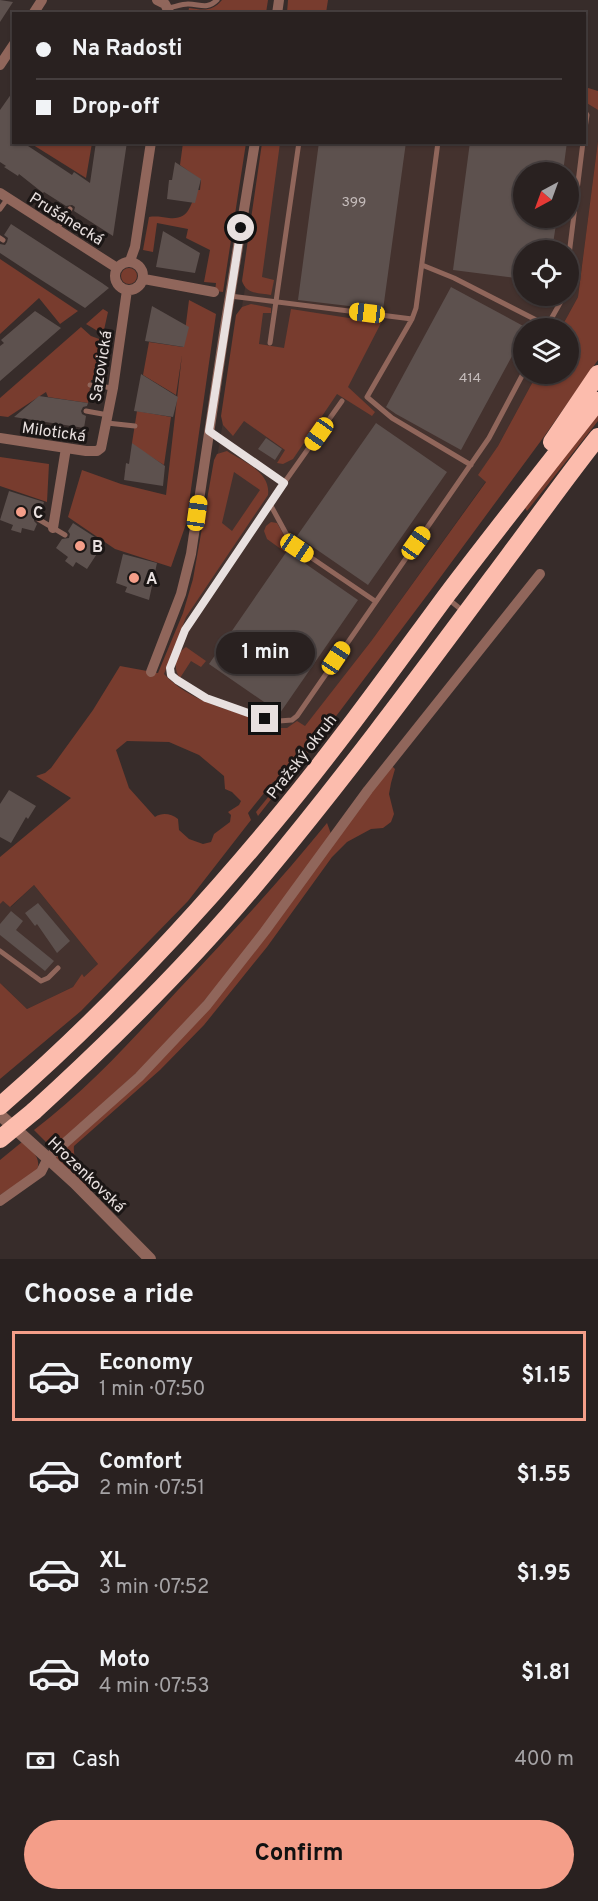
<!DOCTYPE html>
<meta charset="utf-8">
<style>
:root{--surface:#292120;--page:#312929;--text:#f1f3f6;--muted:#a5a3a5;--line:#453e3e;--accent:#f49e89}
body{margin:0;font-family:Overpass,sans-serif;background:var(--page);color:var(--text);height:100vh;display:flex;flex-direction:column;font-size:22px;white-space:nowrap}
*{box-sizing:border-box;margin:0}
p{font-size:20px;color:var(--muted)}
.icon{flex:none;width:33px;height:33px;fill:none;stroke:currentColor;stroke-width:2;stroke-linecap:round;stroke-linejoin:round}
.map{position:relative;height:1259px;overflow:hidden}
.panel{display:flex;flex-direction:column;background:var(--surface);flex:1}
.panel>*{flex:none}
.top-card{position:absolute;left:12px;top:12px;width:574px;height:132px;border-radius:0px;box-shadow:0 2px 4px #0004,0 0 0 2px var(--line);display:grid;align-content:center;height:132px;padding:0 24px;background:var(--surface)}
.needle{width:39px;rotate:221deg}
.buttons{position:absolute;left:513px;top:162px;display:grid;gap:12px}
.buttons a{display:grid;place-items:center;width:66px;height:66px;border-radius:50%;background:var(--surface);box-shadow:0 2px 4px #0004,0 0 0 2px var(--line);font-size:30px}
.end{position:absolute;width:27px;height:27px;margin:-14px;border:8px solid #e8e0df;background:#111;box-shadow:0 0 0 3px #111}
.from{border-radius:50%}
.bubble{position:absolute;height:42px;border-radius:21px;background:var(--surface);box-shadow:0 2px 4px #0004,0 0 0 2px var(--line);font-size:20px;font-weight:700;line-height:42px;text-align:center}
.car{position:absolute;width:18px;height:36px;margin:-18px -9px;border-radius:8px;box-shadow:0 0 4px 2px #0007;background:linear-gradient(#f5c518 24%,#345 0 40%,#f5c518 0 76%,#345 0 86%,#f5c518 0)}
.top-card b{display:flex;align-items:center;gap:21px;height:57px;font-size:22px}
.top-card b+b{border-top:2px solid var(--line)}
.top-card i{width:15px;height:15px;background:var(--text)}
ul{padding:0;list-style:none}
li{display:flex;align-items:center;gap:18px;height:90px;margin:0 12px 9px;padding:0 12px;border:3px solid transparent;border-radius:0px}
li div{flex:1}
li b{display:block;font-size:22px}
li em{font-style:normal;font-weight:700}
li.on{border-color:var(--accent)}
li>.icon{width:54px;height:54px;stroke-width:1.5}
h2{padding:0 24px;font-size:27px;line-height:72px}
.pay{display:flex;align-items:center;gap:15px;height:66px;padding:0 24px;font-size:22px}
.pay p{margin-inline-start:auto}
.primary-button{display:flex;gap:12px;margin-top:auto;padding:12px 24px}
.primary-button a{flex:1;height:69px;border-radius:36px;background:var(--accent);color:#111;font-size:24px;font-weight:700;line-height:69px;text-align:center}
.map>svg:first-child{display:block}
</style>
<div class="map">
<svg width="598" height="1259" viewBox="0 0 598 1259">
<rect width="100%" height="100%" fill="#372c2a"/>
<path fill="#44322e" fill-rule="evenodd" d="M585 102 598 110V141L578 297 561 328H524V374H537L498 446 479 475 486 481 372 640 300 733 146 724 198 573 269 143 585 142ZM524 172H568V218H524ZM524 250H568V296H524Z
M34 885 98 964 84 977 82 975 73 987 27 1009 0 983V904L3 901 11 907Z"/>
<path fill="#783c2e" fill-rule="evenodd" d="M222 0H268L266 13H188L189 8C203 10 212 12 222 0Z
M288 0H328L326 13H287Z
M585 87 598 91V110L585 102Z
M598 141V360L543 438 431 590 340 711 258 816 256 812 282 780 273 782 248 813 251 820 188 901 81 1011 0 1079V983L27 1009 73 987 82 974 84 977 98 964 34 885 10 907 3 901 0 904V857L71 798 36 776 45 773 51 768 93 710 120 666 158 673 183 613 193 579 214 460 217 454 227 451C244 462 271 472 268 495L186 617 164 674C196 708 239 709 279 728H287L297 721 305 726 372 640 486 482 478 475 498 446 537 374H568V328H561L578 297ZM234 472 260 490 232 531 222 523ZM127 741 169 742 199 755 224 776 225 789 232 792 241 801 239 805 228 812 231 815 230 822 214 834 211 842 203 844 189 839 179 830 178 819C171 814 163 812 155 817L129 788 116 750Z
M30 143H92L86 178Z
M183 143H246L223 292 215 291 216 283 204 282 210 250 186 238 188 229 157 223 153 252 143 250 149 217C156 216 162 217 169 218 190 220 190 205 197 190H200L201 180 180 165Z
M262 143H280L262 277 274 280 271 295C259 293 246 294 242 281Z
M0 259 78 311 60 324 39 298 0 334Z
M121 276a8 8 0 1 1 16 0a8 8 0 1 1-16 0Z
M189 300 216 314 186 524 171 567 115 549 68 517 82 470 121 484 166 495 182 355 176 395 143 375 149 342 183 347Z
M251 304 271 308V313H263L259 344 284 348 291 309 381 323 348 387 375 412 372 416 337 394 293 459 283 464 277 463 285 450 244 421 233 436 223 425 221 416 236 315 242 307Z
M103 309 108 312 104 330 101 333 86 324Z
M81 327 91 336 102 340 98 365 107 375 106 381 91 380 88 403 48 397 46 392 8 417 0 416V398Z
M137 411 171 417 164 465 134 446 132 443Z
M598 413V421L527 511 525 508Z
M0 457 49 464 47 502 0 486Z
M271 522 277 523 290 546 285 552 267 539 264 531 266 526Z
M186 647 206 661 201 667 191 661 180 678C172 668 176 653 186 647Z
M392 766 395 769 391 783 389 794 394 814 391 822 383 828 371 829 347 842 332 857 267 947 204 1025 160 1070 74 1146C72 1160 83 1171 92 1181L86 1188 56 1158 57 1152 156 1065Z
M327 823 331 834 262 932 167 1045 55 1147 48 1144 34 1130C88 1089 133 1039 178 990 229 936 280 881 327 823Z
M22 1142C32 1151 43 1158 36 1172L0 1195V1160Z"/>
<path fill="#5d514e" d="M0 0 13 2 0 22Z
M14 90V142H22L72 175 74 172 90 183 96 142H127L113 236 74 211 75 207 72 205 66 206 44 192 43 193 19 174 18 176 4 167 6 166 0 162V110Z
M319 142H406L383 310 298 300Z
M470 142H567L563 172H524V218H557L552 250H524V279L453 270Z
M175 162 201 179 195 203 167 199 169 180H172Z
M11 224 102 283 109 288 85 308 35 276 0 253V244L5 245 7 242 8 238 4 235Z
M163 231 200 253 195 273 156 267Z
M451 287 527 328H524V334L461 450 396 414 386 407Z
M152 306 189 327 184 347 145 341Z
M35 311 61 328 0 381V346L4 343 1 340Z
M141 374 178 397 173 417 134 411Z
M39 396 88 403 87 406 83 407 81 411 82 414 86 416 84 428 14 417Z
M376 423 447 472 368 585 297 536Z
M266 438 282 449 275 460 258 449Z
M132 443 165 466 163 486 124 480 126 463 129 464Z
M9 491 44 502 40 515H36L34 517V521L37 524 34 531 22 528 21 533 11 530 13 525 0 520Z
M73 523 104 543 87 569 76 562 73 567 65 561 68 557 56 548 62 539 69 538 70 534 68 531Z
M287 551 358 600 280 713 209 664Z
M123 554 157 563 149 600 125 592 127 587 116 583Z
M9 790 36 806 28 819 26 817 11 843 0 837V804Z
M38 903 70 941 57 953 37 924 35 926 25 913Z
M11 911 23 921 16 930 54 961 45 971 0 935V924Z"/>
<g fill="none" stroke-linecap="round" stroke-linejoin="round">
<path stroke="#90665b" stroke-width="5" d="M168 8C174 7 182 4 188 4 200 4 207 10 217 0
M585 112 587 115 585 128
M438 142 416 308 412 319 367 397 392 418 471 465
M0 209 8 198
M56 230 70 209
M0 238 3 240
M568 263 583 142
M422 265 454 278 548 326
M230 296 412 319
M546 328 564 296
M270 343 299 142
M90 385 113 388
M86 411 108 415
M107 423 135 426
M209 431 284 483 185 630 170 667 171 675 176 680 206 698 265 719 279 721 292 720 297 716 489 438 524 372
M284 483 342 401
M270 504 288 537 297 548 375 601
M38 519 65 535
M447 598 463 611
M0 951 41 981 48 978 58 968"/>
<path stroke="#90665b" stroke-width="10" d="M157 0 165 4 170 14
M33 14 42 0
M277 14 279 0
M0 65 14 44
M0 193 117 268
M130 261 135 247 151 142
M115 276a14 14 0 1 1 28 0a14 14 0 1 1-28 0Z
M144 279 214 292
M0 438 86 451H97L101 448 113 388 127 290
M53 528 66 448
M151 672 181 594 191 554 224 333 255 142
M0 1201 41 1172 48 1158 139 1077 207 1005 265 931 368 790 540 574"/>
<path stroke="#90665b" stroke-width="12" d="M0 1115 75 1183 150 1259"/>
<path stroke="#fcbcad" stroke-width="18" d="M552 442 598 374
M0 1106C100 1019 190 923 274 822 335 749 390 672 446 596 496 530 547 466 598 401
M34 1111C114 1038 190 963 259 880 346 776 427 666 508 557 538 517 567 476 598 437"/>
<path stroke="#fcbcad" stroke-width="18" d="M0 1139 34 1111"/>
</g>
<g fill="none" stroke-linecap="round" stroke-linejoin="round">
<path stroke="#e8e0df" stroke-width="8" d="M241 228 209 431 284 483 185 630 170 668 171 675 177 680 206 698 265 719"/>
</g>
<g fill="#f49e89" stroke="#1b1615" stroke-width="2">
<circle cx="21" cy="512" r="6"/>
<circle cx="80" cy="546" r="6"/>
<circle cx="134" cy="578" r="6"/>
</g>
<g text-anchor="middle" stroke-width="6" stroke-linejoin="round" paint-order="stroke">
<g font-size="14" fill="#c5bcbb">
<text x="354" y="206">399</text>
<text x="470" y="382">414</text>
</g>
<g font-size="16" fill="#e8e0df" stroke="#1b1615">
<text transform="translate(67 218) rotate(32)" y="6">Prušánecká</text>
<text transform="translate(100 366) rotate(-81)" y="6">Sazovická</text>
<text transform="translate(54 431) rotate(8)" y="6">Milotická</text>
<text transform="translate(301 756) rotate(-52)" y="6">Pražský okruh</text>
<text transform="translate(87 1174) rotate(44)" y="6">Hrozenkovská</text>
</g>
<g font-size="16" font-weight="bold" fill="#e8e0df" stroke="#1b1615" text-anchor="start">
<text x="33" y="518">C</text>
<text x="92" y="552">B</text>
<text x="146" y="584">A</text>
</g>
</g>
</svg>
<div class="buttons">
<a><svg class="needle" viewBox="-14 -14 28 28"><path d="M0-13l5 13h-10z" fill="#e53935"/><path d="M0 13l5-13h-10z" fill="#a5a3a5"/></svg></a>
<a><svg class="icon" aria-label="locate" viewBox="0 0 24 24"><circle cx="12" cy="12" r="6"/><path d="M12 2v4M12 18v4M2 12h4M18 12h4"/></svg></a>
<a><svg class="icon" aria-label="layers" viewBox="0 0 24 24"><path d="M12 4l9 5-9 5-9-5zM3 14l9 5 9-5"/></svg></a>
</div>
<i class="end from" style="left:241px;top:228px"></i>
<i class="end" style="left:265px;top:719px"></i>
<div class="bubble" style="left:216px;top:632px;width:99px">1 min</div>
<i class="car" style="left:367px;top:313px;rotate:277deg"></i>
<i class="car" style="left:319px;top:434px;rotate:215deg"></i>
<i class="car" style="left:197px;top:513px;rotate:8deg"></i>
<i class="car" style="left:416px;top:543px;rotate:35deg"></i>
<i class="car" style="left:297px;top:548px;rotate:124deg"></i>
<i class="car" style="left:336px;top:658px;rotate:34deg"></i>
<div class="top-card">
<b><i class="from"></i>Na Radosti</b>
<b><i></i>Drop-off</b>
</div>
</div>
<section class="panel">
<h2>Choose a ride</h2>
<ul>
<li class="on"><svg class="icon" aria-label="car" viewBox="0 0 24 24"><path d="M5 17H2v-5l4-1 3-4h7l3 4 3 1v5h-3M9 17h6M6 11h13"/><circle cx="7" cy="17" r="2"/><circle cx="17" cy="17" r="2"/></svg><div><b>Economy</b><p>1 min · 07:50</p></div><em>$1.15</em></li>
<li><svg class="icon" aria-label="car" viewBox="0 0 24 24"><path d="M5 17H2v-5l4-1 3-4h7l3 4 3 1v5h-3M9 17h6M6 11h13"/><circle cx="7" cy="17" r="2"/><circle cx="17" cy="17" r="2"/></svg><div><b>Comfort</b><p>2 min · 07:51</p></div><em>$1.55</em></li>
<li><svg class="icon" aria-label="car" viewBox="0 0 24 24"><path d="M5 17H2v-5l4-1 3-4h7l3 4 3 1v5h-3M9 17h6M6 11h13"/><circle cx="7" cy="17" r="2"/><circle cx="17" cy="17" r="2"/></svg><div><b>XL</b><p>3 min · 07:52</p></div><em>$1.95</em></li>
<li><svg class="icon" aria-label="car" viewBox="0 0 24 24"><path d="M5 17H2v-5l4-1 3-4h7l3 4 3 1v5h-3M9 17h6M6 11h13"/><circle cx="7" cy="17" r="2"/><circle cx="17" cy="17" r="2"/></svg><div><b>Moto</b><p>4 min · 07:53</p></div><em>$1.81</em></li>
</ul>
<div class="pay"><svg class="icon" aria-label="cash" viewBox="0 0 24 24"><path d="M3 7h18v10H3z"/><circle cx="12" cy="12" r="2"/></svg>Cash<p>400 m</p></div>
<div class="primary-button"><a>Confirm</a></div>
</section>
